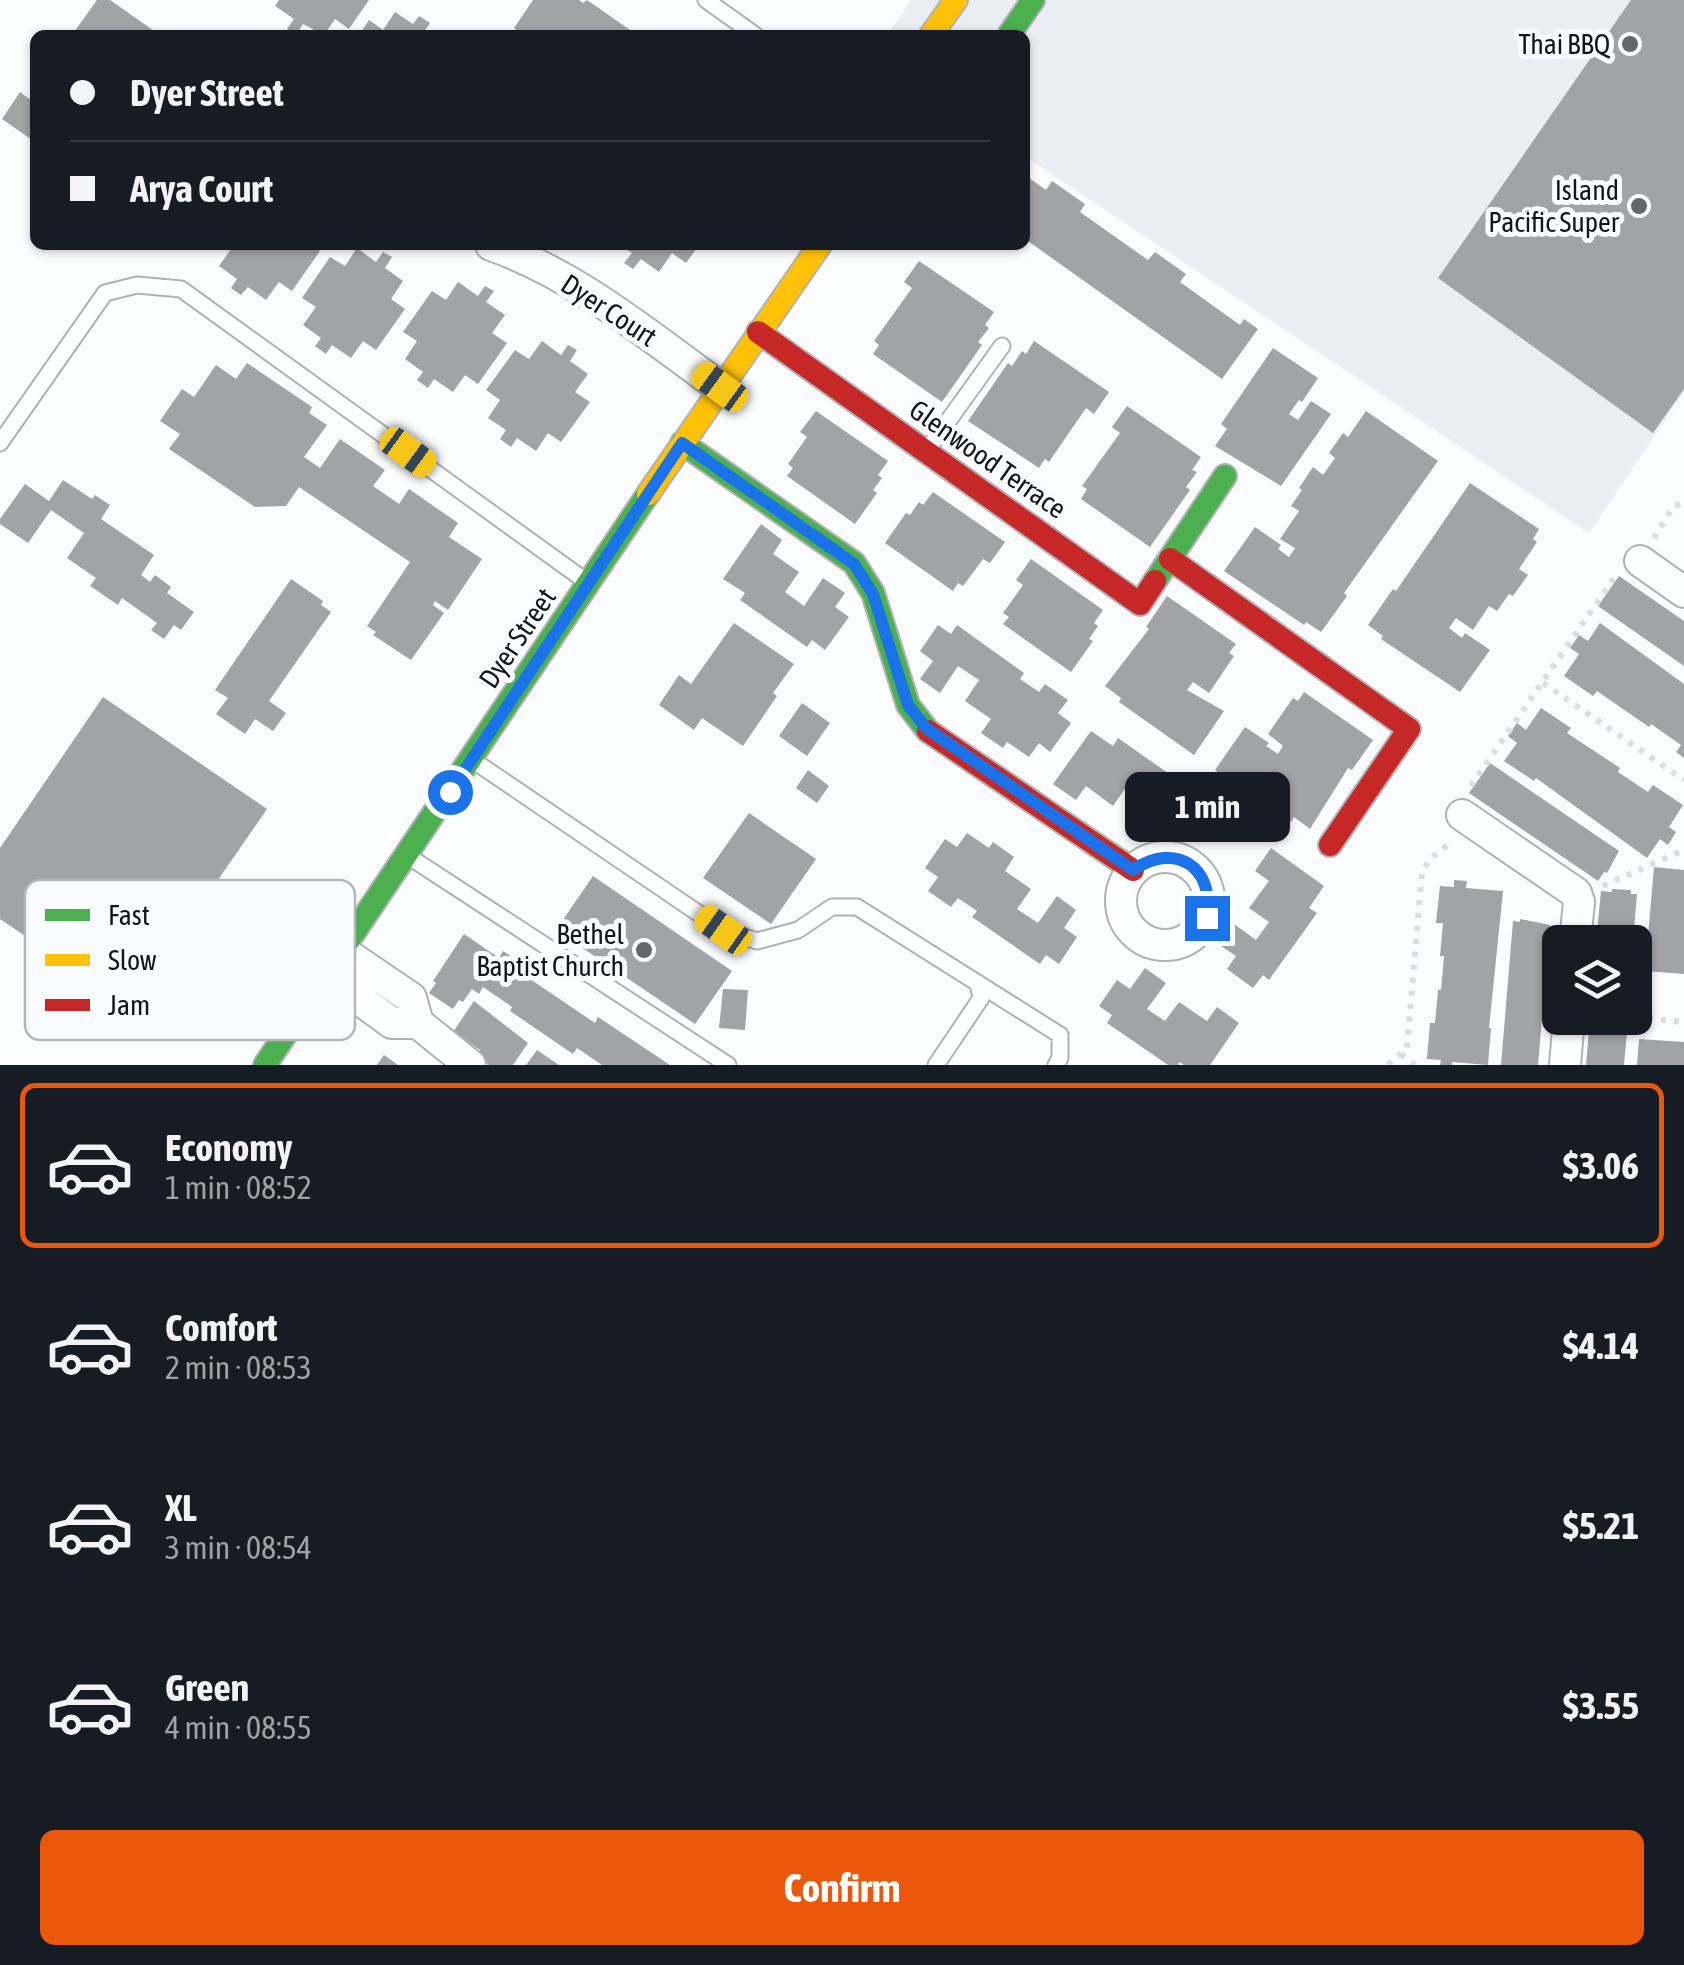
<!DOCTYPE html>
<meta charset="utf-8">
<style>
:root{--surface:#171b24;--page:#242831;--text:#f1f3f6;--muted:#9ea1a6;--line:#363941;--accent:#ea580c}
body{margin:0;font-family:"Asap Condensed",sans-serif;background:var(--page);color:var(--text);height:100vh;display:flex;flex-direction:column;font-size:38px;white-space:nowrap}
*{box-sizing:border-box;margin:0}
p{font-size:32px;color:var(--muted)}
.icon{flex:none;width:55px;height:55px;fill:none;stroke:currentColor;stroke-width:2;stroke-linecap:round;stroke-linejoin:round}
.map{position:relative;height:1065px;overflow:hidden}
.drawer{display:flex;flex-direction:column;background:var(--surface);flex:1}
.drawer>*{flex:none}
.banner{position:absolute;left:30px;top:30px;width:1000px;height:220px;border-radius:15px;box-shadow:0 2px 8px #0004;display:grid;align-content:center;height:220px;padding:0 40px;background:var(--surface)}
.tools{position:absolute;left:1542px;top:925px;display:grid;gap:20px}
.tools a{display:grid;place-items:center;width:110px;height:110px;border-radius:15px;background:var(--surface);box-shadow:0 2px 8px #0004;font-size:50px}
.end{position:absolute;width:45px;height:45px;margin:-22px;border:12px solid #1a73e8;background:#fff;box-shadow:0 0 0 5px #fff}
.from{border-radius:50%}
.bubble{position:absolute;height:70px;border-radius:15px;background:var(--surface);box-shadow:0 2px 8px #0004;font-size:32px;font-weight:700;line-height:70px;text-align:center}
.car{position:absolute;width:30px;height:60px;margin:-30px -15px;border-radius:12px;box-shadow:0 0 8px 2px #0007;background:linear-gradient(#f5c518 24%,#345 0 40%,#f5c518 0 76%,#345 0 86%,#f5c518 0)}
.banner b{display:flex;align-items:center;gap:35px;height:95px;font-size:38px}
.banner b+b{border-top:2px solid var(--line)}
.banner i{width:25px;height:25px;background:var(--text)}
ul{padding:18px 0 0;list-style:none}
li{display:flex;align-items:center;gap:30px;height:165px;margin:0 20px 15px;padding:0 20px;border:5px solid transparent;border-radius:15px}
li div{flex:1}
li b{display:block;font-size:38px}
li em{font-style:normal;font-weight:700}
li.selected{border-color:var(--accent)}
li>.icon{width:90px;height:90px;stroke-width:1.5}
.primary-button{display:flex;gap:20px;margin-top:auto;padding:20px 40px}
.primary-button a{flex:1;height:115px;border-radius:15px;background:var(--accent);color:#fff;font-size:40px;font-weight:700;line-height:115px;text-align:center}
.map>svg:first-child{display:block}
</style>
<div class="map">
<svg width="1684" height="1065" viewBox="0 0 1684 1065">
<rect width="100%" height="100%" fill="#fbfcfe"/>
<path fill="#ebedf4" d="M911 0H1684V392L1589 533 1025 156V35H888Z"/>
<path fill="#a2a3a7" d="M97 0H110L160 35H72Z
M279 0H369L349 29 335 19 324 35 303 24 296 35 287 29 294 19 275 6Z
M533 0H579L583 3 587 0 633 32 631 35H524L514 28Z
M1631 0H1684V389L1653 433 1438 278Z
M395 12 413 24 419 16 430 23 424 32 428 35H359L369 20 383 30Z
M20 92 35 103V142L2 119Z
M1025 175 1046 190 1052 181 1085 204 1080 212 1148 260 1155 252 1186 274 1180 282 1240 325 1244 319 1258 329 1222 379 1025 239Z
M225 245H312L320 251 292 291 279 282 266 300 248 287 241 295 231 288 237 279 219 266 231 249Z
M620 245H699L686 263 672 253 659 272 641 259 633 269 624 263 632 253Z
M357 248 376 262 383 252 392 257 385 268 403 281 391 299 405 309 376 350 363 341 351 358 332 345 326 354 315 346 321 338 303 325 316 307 302 298 330 257 345 266Z
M919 261 994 312 985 325 989 328 978 342 982 345 942 402 873 354 879 345 874 341 912 288 904 282Z
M458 282 478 296 485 286 494 291 486 302 505 315 492 333 507 343 478 384 465 375 453 392 434 379 428 388 417 380 423 372 405 359 417 341 403 332 432 291 446 300Z
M542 341 561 355 568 345 577 350 570 361 588 374 575 392 590 402 561 442 548 433 536 451 517 438 511 447 500 439 506 430 488 418 500 400 486 390 515 350 529 359Z
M1034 341 1109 392 1094 414 1086 408 1049 462 1045 459 1039 468 968 421 1008 363 1012 366 1022 351 1026 354Z
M1273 348 1318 378 1302 402 1299 400 1289 414 1298 420 1311 401 1331 414 1281 486 1215 446 1227 429 1221 424Z
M247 363 312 407 309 413 327 425 304 457 320 468 340 439 385 470 373 486 399 504 409 489 458 523 449 537 482 559 448 610 435 601 433 605 444 613 411 660 373 635 376 632 367 626 410 562 299 487 286 506 255 507 169 449 180 434 160 421 182 389 194 397 216 365 236 379Z
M1127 406 1201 457 1192 470 1197 472 1186 487 1190 490 1150 547 1081 499 1087 489 1082 486 1120 433 1112 427Z
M816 411 888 461 878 475 882 478 873 490 877 493 855 524 787 476 793 468 788 464 807 437 800 432Z
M1366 411 1438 461 1344 593 1347 596 1321 632 1306 622 1304 625 1224 571 1255 527 1281 545 1278 549 1289 557 1295 548 1280 539 1299 511 1291 506 1302 490 1299 488 1313 467 1323 475 1335 458 1329 453 1343 433 1348 437Z
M63 480 92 499 95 495 110 505 101 519 154 555 141 575 150 582 155 575 171 587 167 593 194 612 181 630 174 625 164 639 151 630 157 623 122 598 118 605 90 586 96 578 67 558 84 533 51 510 28 543 0 524V519L25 484 49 501Z
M1470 483 1539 529 1533 539 1537 542 1519 569 1528 575 1513 596 1509 594 1497 611 1489 606 1473 630 1456 618 1449 628 1462 638 1465 633 1490 650 1460 692 1381 639 1383 636 1368 625 1393 589 1396 591Z
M933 492 1005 542 990 563 983 559 963 586 958 583 953 591 885 543 906 513 910 515 919 502 923 505Z
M761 524 782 540 773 554 799 572 785 592 804 606 823 578 845 593 835 607 849 617 825 650 812 640 807 647 740 600 745 593 723 579Z
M1031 559 1103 610 1094 623 1098 626 1089 639 1093 641 1071 672 1003 624 1009 617 1003 613 1023 585 1016 580Z
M1619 576 1684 621V666L1598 606Z
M291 579 323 601 321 605 331 612 269 701 286 713 273 731 255 719 245 734 216 714 228 698 215 690Z
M1167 596 1236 644 1229 653 1234 656 1209 693 1193 682 1187 690 1224 711 1194 755 1119 702 1121 698 1105 686 1149 629 1146 627Z
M734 623 794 664 773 693 777 696 743 746 702 718 694 730 659 705 679 675 691 684Z
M1600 623 1684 684V758L1676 752 1681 745 1651 724 1649 727 1597 691 1593 696 1564 676 1579 654 1570 648 1579 635 1588 641Z
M938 625 951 634 957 625 1024 673 1020 679 1039 692 1045 684 1068 700 1058 713 1071 723 1050 752 1039 743 1029 757 1007 742 1003 748 981 733 991 719 965 701 979 680 958 666 940 693 920 679 933 661 920 651Z
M1304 692 1373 740 1352 770 1348 768 1310 829 1294 817 1291 822 1215 770 1245 727 1269 743 1266 746 1278 754 1283 746 1268 734 1293 698 1298 701Z
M103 697 267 809 130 1007 0 919V848Z
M802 703 830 723 807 756 779 736Z
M1541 708 1571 728 1567 733 1620 768 1618 772 1648 792 1653 785 1683 805 1669 827 1676 832 1668 845 1660 839 1647 858 1536 778 1534 781 1504 761 1517 743 1508 736 1517 723 1526 730Z
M1091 731 1113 746 1118 738 1185 785 1180 792 1194 802 1175 828 1162 818 1147 839 1126 825 1145 799 1127 786 1113 806 1086 786 1076 800 1053 784Z
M1490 763 1619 851 1607 873 1604 872 1598 881 1469 793Z
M808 770 829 786 817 803 796 788Z
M749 813 816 859 771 924 703 878Z
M967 833 989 848 993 842 1014 857 1005 871 1031 889 1017 909 1038 923 1057 896 1076 910 1064 928 1077 937 1059 964 1046 955 1040 964 972 917 977 911 958 898 951 907 928 891 938 877 925 868 945 839 957 847Z
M1271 848 1324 886 1309 908 1317 913 1269 980 1263 975 1253 988 1227 969 1236 956 1215 942 1230 921 1256 940 1269 922 1249 908 1269 881 1255 871Z
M1654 867 1684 870V974L1645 971Z
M593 876 732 971 695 1024 556 930Z
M1454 880 1467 881 1466 888 1503 891 1489 1028H1491L1488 1065 1452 1062V1065H1440L1441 1060 1427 1059 1430 1023H1435L1438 990H1441L1444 956H1440L1443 923H1436L1440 886 1454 887Z
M1612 889 1631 890V894H1637L1633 942H1596L1601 891 1612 892Z
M1520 919 1550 925 1538 1065H1501L1513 921 1520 922Z
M464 934 499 958 503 951 538 974 533 981 595 1023 598 1017 670 1065H602L577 1048 573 1054 510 1011 512 1007 483 987 479 994 472 989 463 1002 459 1000 453 1009 429 993 436 983 433 981Z
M1145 968 1166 983 1147 1009 1165 1021 1179 1002 1207 1021 1217 1007 1239 1023 1210 1065H1184L1180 1062 1178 1065H1168L1107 1023 1112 1015 1099 1006 1117 980 1130 989Z
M723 989 748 990 745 1030 719 1028Z
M474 1001 528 1043 513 1065H489L476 1056 480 1050 453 1032Z
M1590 1018 1628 1021 1624 1065H1586Z
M1639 1039 1684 1042V1065H1637Z
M537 1050 559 1065H526Z
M384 1055 398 1065H377Z"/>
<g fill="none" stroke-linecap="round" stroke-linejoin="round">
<defs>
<path id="lane" d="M706 0 755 35
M0 443 105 293 137 285 181 289 587 582
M928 449 1002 346
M474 761 723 930 757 941 798 930 832 907H857L1060 1035V1058L1056 1065
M408 856 728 1065
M936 1065 981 998 978 983"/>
<path id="street" d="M491 245C576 275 648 335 720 387
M1640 561 1684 592
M1462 815 1576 893 1579 902 1575 942
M1121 901a44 44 0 1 1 88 0a44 44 0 1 1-88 0Z
M342 951 411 998 418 1023
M326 975 392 1023H418L470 1065
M1565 1065 1569 1018"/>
<path id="fast" d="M1009 35 1033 0
M682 443 854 563 873 593 908 705 928 731
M1155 581 1225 476
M265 1065 648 494"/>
<path id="slow" d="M931 35 956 0
M648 494 820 245"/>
<path id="jam" d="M758 332 1140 604 1155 581
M1170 559 1409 729 1330 845
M928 731 1133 870"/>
</defs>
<use href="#lane" stroke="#b0b1b5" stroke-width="19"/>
<use href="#street" stroke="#b0b1b5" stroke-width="34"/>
<use href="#fast" stroke="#b0b1b5" stroke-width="26"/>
<use href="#slow" stroke="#b0b1b5" stroke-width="26"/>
<use href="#jam" stroke="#b0b1b5" stroke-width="26"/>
<path stroke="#dddddf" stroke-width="6" stroke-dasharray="5 8" stroke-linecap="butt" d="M1654 538 1673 507 1684 502
M1543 683 1684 780
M1471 786 1614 578
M1603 886 1684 850
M1635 1017 1684 1022
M1401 1054 1415 1065
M1388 1065 1407 1048 1422 872 1430 859 1450 843"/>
<use href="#lane" stroke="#feffff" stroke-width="15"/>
<use href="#street" stroke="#feffff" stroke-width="30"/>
<use href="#fast" stroke="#4caf50" stroke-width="22"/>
<use href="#slow" stroke="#ffc107" stroke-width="22"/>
<use href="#jam" stroke="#c62828" stroke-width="22"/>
</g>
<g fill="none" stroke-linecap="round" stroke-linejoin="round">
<path stroke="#1a73e8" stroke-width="12" d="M450 792 682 443 854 564 873 594 908 705 926 728 1133 870C1176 841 1215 867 1207 918"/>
</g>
<g fill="#65666b" stroke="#fafbff" stroke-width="4">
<circle cx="1630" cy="44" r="10"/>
<circle cx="1639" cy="206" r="10"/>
<circle cx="644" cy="950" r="10"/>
</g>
<g text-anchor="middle" stroke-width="10" stroke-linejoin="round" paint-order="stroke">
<g font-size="28" fill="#14151c" stroke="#fafbff" text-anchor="end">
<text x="1610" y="54">Thai BBQ</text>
<text x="1619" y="200">Island<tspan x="1619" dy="32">Pacific Super</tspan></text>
<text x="624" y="944">Bethel<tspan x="624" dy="32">Baptist Church</tspan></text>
</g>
<g font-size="28" fill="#14151c" stroke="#fafbff">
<text transform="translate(609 310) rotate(33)" y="10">Dyer Court</text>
<text transform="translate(988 459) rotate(35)" y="10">Glenwood Terrace</text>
<text transform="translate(517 638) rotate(-56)" y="10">Dyer Street</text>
</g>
</g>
<rect x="25" y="880" width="330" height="160" rx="15" fill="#fafbff" stroke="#b5b6bb" stroke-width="2.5"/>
<rect x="45" y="909" width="45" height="12" fill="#4caf50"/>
<rect x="45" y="954" width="45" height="12" fill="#ffc107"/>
<rect x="45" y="999" width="45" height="12" fill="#c62828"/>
<g font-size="28" fill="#14151c">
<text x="108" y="925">Fast</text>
<text x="108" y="970">Slow</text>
<text x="108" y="1015">Jam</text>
</g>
</svg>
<div class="tools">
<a><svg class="icon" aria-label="layers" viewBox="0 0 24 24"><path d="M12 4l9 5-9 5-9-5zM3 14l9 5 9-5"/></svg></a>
</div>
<i class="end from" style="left:450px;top:792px"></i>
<i class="end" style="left:1207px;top:918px"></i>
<div class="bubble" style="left:1125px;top:772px;width:165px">1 min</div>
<i class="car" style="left:720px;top:387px;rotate:306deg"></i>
<i class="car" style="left:408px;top:452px;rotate:126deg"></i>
<i class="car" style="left:723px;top:930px;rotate:305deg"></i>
<div class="banner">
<b><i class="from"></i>Dyer Street</b>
<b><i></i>Arya Court</b>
</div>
</div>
<section class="drawer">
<ul>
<li class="selected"><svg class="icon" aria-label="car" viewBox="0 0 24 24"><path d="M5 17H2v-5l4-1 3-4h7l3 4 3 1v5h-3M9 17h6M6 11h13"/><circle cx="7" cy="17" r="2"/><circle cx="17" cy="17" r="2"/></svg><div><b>Economy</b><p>1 min · 08:52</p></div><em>$3.06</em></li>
<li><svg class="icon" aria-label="car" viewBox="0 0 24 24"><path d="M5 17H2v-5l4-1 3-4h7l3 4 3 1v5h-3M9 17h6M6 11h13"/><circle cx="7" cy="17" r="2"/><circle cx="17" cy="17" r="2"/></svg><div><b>Comfort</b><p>2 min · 08:53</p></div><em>$4.14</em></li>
<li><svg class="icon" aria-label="car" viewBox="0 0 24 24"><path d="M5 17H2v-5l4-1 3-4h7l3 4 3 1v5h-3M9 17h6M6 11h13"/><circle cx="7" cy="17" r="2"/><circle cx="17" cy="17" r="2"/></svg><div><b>XL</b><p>3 min · 08:54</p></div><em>$5.21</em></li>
<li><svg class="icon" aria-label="car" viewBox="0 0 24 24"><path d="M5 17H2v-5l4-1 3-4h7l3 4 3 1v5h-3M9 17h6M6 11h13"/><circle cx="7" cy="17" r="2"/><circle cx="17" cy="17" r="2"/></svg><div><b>Green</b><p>4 min · 08:55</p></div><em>$3.55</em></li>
</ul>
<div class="primary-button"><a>Confirm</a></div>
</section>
